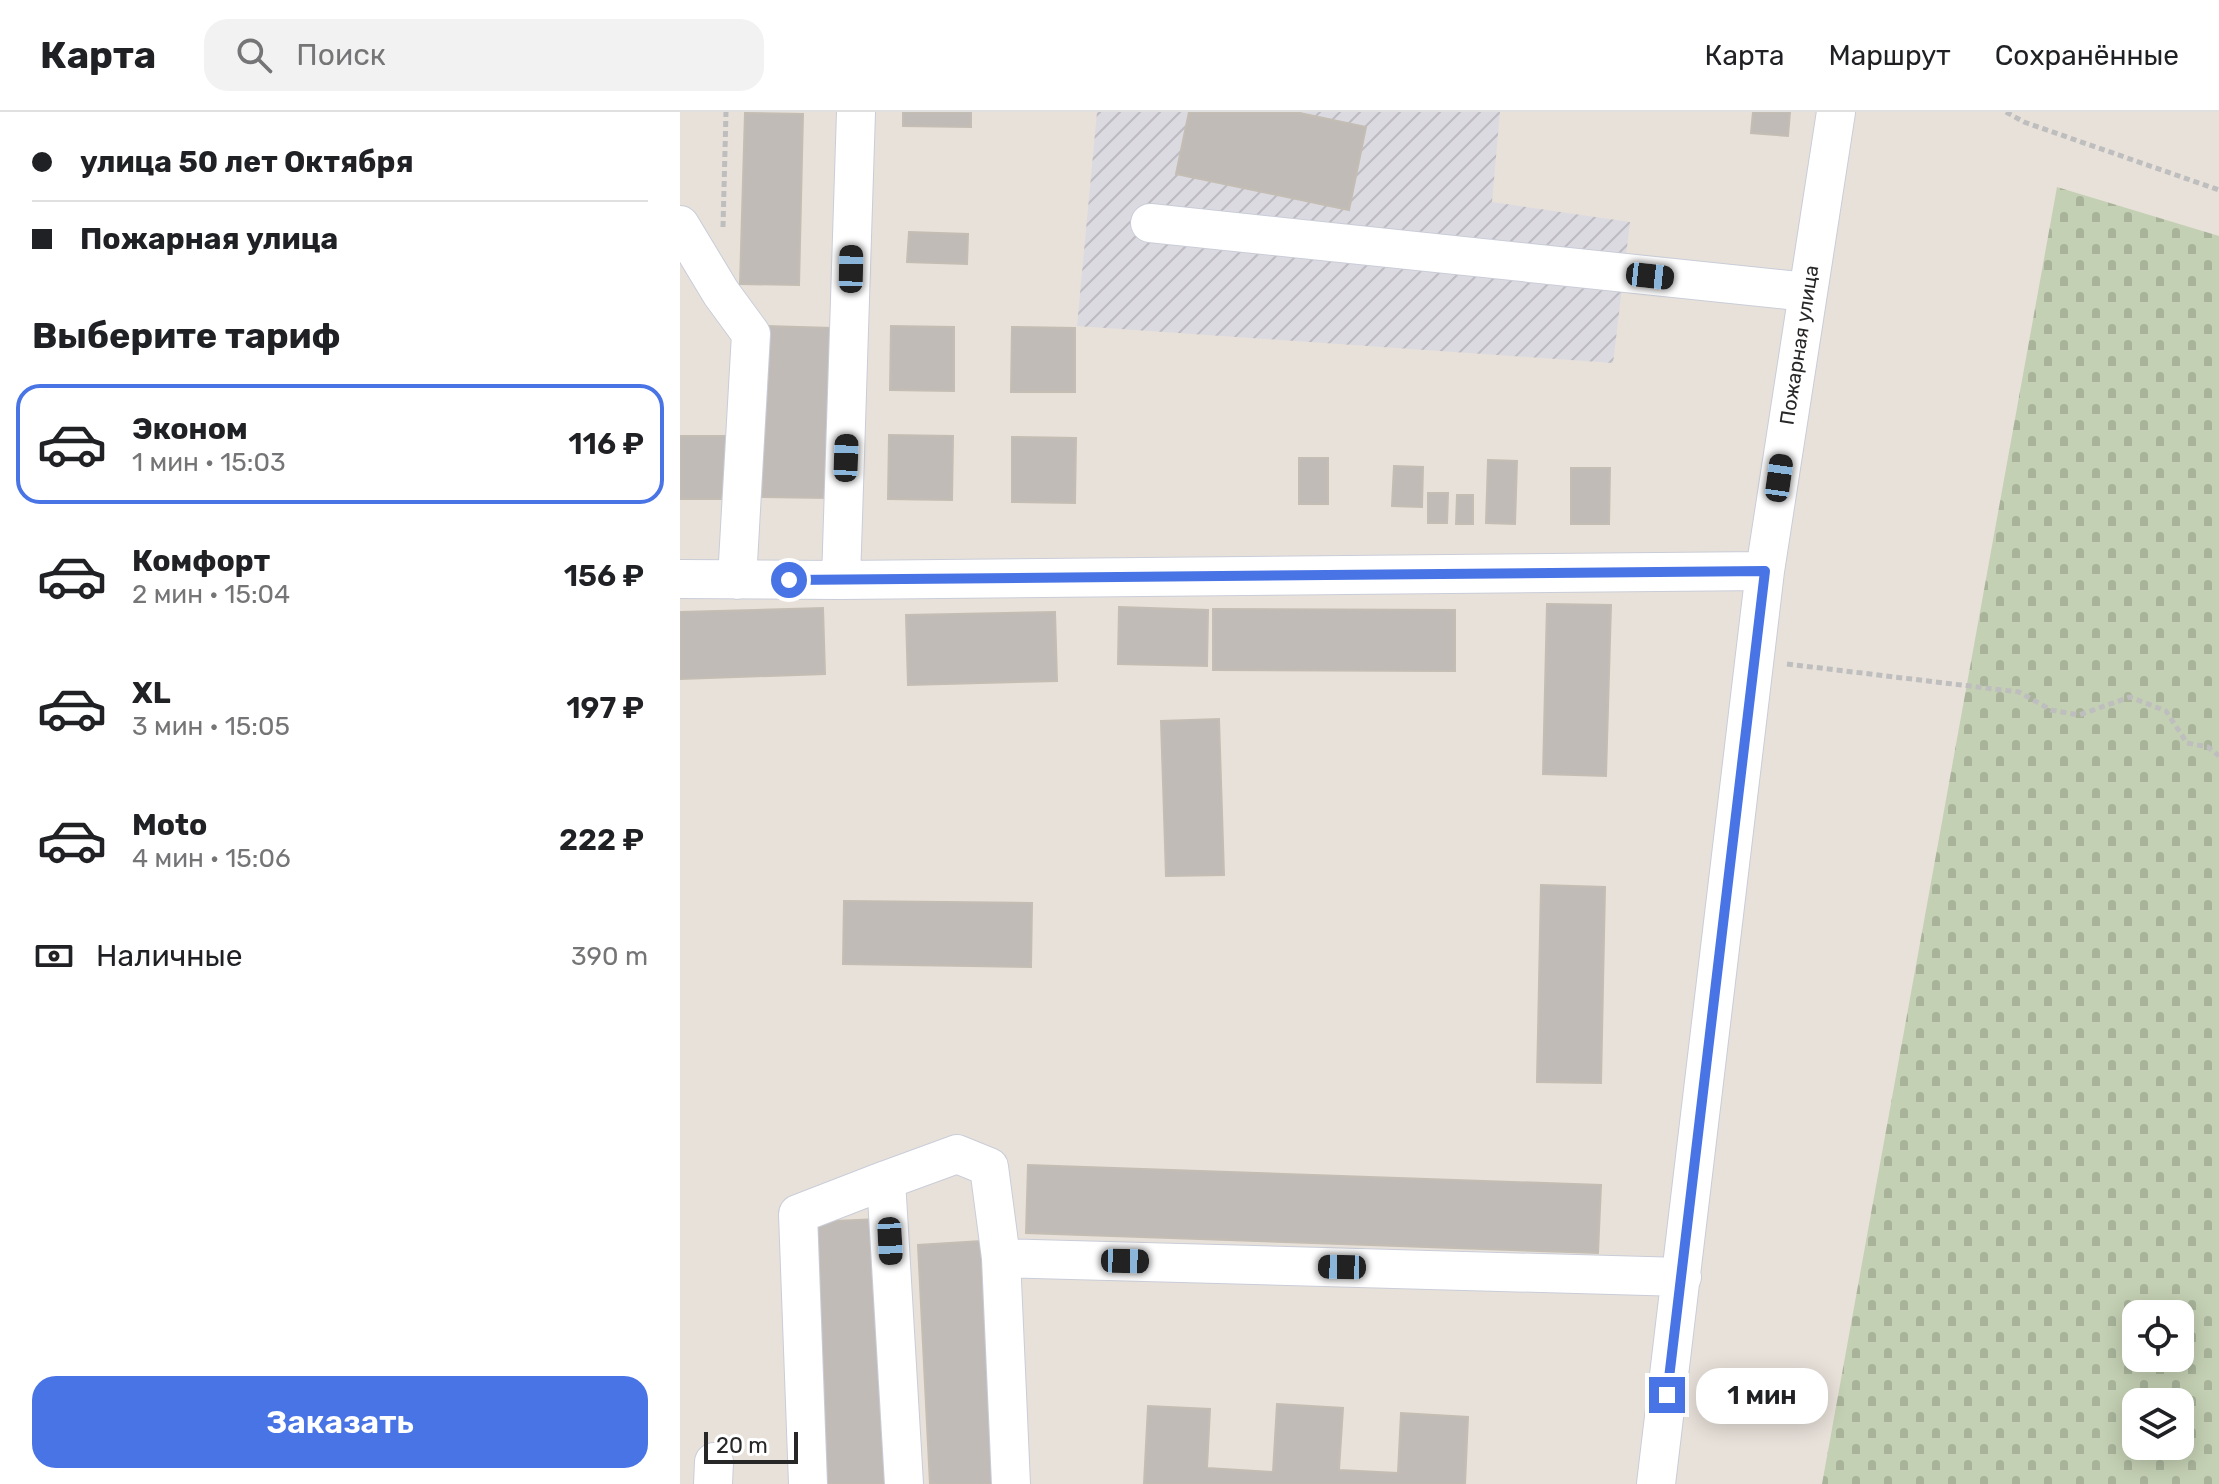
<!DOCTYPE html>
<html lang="ru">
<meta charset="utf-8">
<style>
:root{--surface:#fff;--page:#f2f2f2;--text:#202124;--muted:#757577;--line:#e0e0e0;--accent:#4974e6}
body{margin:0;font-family:Rubik,sans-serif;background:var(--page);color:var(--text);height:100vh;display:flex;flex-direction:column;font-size:30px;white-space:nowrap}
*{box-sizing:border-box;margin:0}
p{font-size:26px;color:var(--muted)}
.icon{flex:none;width:44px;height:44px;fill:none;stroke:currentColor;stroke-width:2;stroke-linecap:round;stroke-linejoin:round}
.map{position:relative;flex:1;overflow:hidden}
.details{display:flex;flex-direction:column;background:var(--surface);width:680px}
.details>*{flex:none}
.top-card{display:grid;align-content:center;height:176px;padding:0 32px;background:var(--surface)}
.fabs{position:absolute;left:1442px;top:1188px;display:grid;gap:16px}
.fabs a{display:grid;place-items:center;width:72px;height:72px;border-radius:16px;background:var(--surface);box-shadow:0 4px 20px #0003;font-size:40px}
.scale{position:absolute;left:24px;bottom:20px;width:94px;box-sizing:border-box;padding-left:8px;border:4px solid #272727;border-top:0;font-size:22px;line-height:28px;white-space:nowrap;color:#272727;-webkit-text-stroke:6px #fff;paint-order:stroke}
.end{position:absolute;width:36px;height:36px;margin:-18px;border:10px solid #4974e6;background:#fff;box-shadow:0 0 0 4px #fff}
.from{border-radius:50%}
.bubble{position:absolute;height:56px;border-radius:24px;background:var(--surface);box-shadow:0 4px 20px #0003;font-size:26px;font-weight:600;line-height:56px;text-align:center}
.car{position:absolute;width:24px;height:48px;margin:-24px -12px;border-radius:10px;box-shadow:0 0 6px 2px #0007;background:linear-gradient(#222 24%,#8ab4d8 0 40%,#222 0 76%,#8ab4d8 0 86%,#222 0)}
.top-card b{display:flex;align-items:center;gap:28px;height:76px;font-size:30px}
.top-card b+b{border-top:2px solid var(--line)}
.top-card i{width:20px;height:20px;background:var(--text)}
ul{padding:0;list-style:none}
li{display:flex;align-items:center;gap:24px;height:120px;margin:0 16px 12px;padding:0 16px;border:4px solid transparent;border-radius:24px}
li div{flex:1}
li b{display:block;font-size:30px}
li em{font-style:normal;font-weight:600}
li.on{border-color:var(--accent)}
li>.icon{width:72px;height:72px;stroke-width:1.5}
h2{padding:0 32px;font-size:36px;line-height:96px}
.pay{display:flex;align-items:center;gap:20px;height:88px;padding:0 32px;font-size:30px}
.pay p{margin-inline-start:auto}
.button{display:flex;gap:16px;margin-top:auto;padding:16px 32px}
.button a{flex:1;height:92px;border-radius:24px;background:var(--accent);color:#fff;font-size:32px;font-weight:600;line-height:92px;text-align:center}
header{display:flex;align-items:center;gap:48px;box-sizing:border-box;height:112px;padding:0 40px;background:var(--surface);border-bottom:2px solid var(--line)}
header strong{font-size:38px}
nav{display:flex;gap:44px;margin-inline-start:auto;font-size:28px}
.search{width:560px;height:72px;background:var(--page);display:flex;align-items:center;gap:20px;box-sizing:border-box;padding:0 28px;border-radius:24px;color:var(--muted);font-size:30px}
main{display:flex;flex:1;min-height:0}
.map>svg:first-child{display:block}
</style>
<header>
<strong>Карта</strong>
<div class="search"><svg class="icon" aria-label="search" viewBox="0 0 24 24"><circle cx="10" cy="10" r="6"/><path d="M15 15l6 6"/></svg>Поиск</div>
<nav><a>Карта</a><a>Маршрут</a><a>Сохранённые</a></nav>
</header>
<main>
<section class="details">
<div class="top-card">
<b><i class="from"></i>улица 50 лет Октября</b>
<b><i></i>Пожарная улица</b>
</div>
<h2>Выберите тариф</h2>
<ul>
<li class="on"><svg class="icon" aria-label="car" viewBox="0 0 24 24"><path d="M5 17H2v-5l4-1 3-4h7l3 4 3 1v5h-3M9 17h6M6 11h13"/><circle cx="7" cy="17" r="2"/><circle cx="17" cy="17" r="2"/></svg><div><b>Эконом</b><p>1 мин · 15:03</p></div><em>116 ₽</em></li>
<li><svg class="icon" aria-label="car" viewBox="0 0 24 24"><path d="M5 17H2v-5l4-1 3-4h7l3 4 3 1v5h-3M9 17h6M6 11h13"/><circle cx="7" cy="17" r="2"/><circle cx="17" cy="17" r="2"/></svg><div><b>Комфорт</b><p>2 мин · 15:04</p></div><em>156 ₽</em></li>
<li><svg class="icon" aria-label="car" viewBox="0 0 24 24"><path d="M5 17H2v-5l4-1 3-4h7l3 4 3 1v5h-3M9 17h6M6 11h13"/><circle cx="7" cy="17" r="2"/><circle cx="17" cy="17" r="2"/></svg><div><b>XL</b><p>3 мин · 15:05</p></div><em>197 ₽</em></li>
<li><svg class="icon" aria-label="car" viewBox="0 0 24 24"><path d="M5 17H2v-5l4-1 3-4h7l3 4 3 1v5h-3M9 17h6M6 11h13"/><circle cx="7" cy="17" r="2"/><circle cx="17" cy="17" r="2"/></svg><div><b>Moto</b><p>4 мин · 15:06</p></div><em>222 ₽</em></li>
</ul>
<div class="pay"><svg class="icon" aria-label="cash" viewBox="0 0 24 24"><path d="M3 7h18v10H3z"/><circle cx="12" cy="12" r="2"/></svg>Наличные<p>390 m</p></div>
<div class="button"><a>Заказать</a></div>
</section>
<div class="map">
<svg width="1539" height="1372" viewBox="0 0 1539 1372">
<defs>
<pattern id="industrial-furrows" width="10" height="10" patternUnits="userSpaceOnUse" patternTransform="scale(2)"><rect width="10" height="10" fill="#dcdae1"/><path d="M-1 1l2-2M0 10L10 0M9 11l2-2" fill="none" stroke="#bdbbc1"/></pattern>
<pattern id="cemetery-stones" width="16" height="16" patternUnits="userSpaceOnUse" patternTransform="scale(2)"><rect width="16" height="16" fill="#c4d0b3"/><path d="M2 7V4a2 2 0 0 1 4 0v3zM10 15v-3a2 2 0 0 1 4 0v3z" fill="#a8b39a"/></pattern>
</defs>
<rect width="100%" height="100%" fill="#e8e1da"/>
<path fill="url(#industrial-furrows)" d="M417 0H820L812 90 950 110 933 251 397 214Z"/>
<path fill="url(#cemetery-stones)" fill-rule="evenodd" d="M1377 75 1539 124V1372H1142ZM1456 1202H1500V1246H1456ZM1456 1290H1500V1334H1456Z"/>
<path fill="#c1bbb7" stroke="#c3bdb4" stroke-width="2" d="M223 0H291V15L223 14Z
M509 0H615L686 15 669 98 496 62Z
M1073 0H1110L1108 24 1071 21Z
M65 1 123 2 119 173 60 172Z
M229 120 288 122 287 152 227 150Z
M86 214 152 216 148 386 82 385Z
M211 214 274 215V279L210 278Z
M332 215 395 216V280H331Z
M209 323 273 324 272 388 208 387Z
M0 324H47L46 387H0Z
M332 325 396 326 395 391 332 390Z
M619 346H648V392H619Z
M808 348 837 349 835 412 806 411Z
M714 354 743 355 742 395 712 394Z
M891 356H930L929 412H891Z
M748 381H768L767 411H748Z
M777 383H793V412H776Z
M867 492 931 493 926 664 863 662Z
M439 495 528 498 527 554 438 552Z
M143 496 145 562 0 567V500Z
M533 497 775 498V559L533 558Z
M375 500 377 569 228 573 226 503Z
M539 607 544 763 486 764 481 609Z
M861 773 925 775 921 971 857 970Z
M164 789 352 791 351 855 163 852Z
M348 1053 921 1073 918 1141 346 1121Z
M198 1107 211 1372H145L133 1110Z
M301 1129 313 1372H250L238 1133Z
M597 1292 663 1296 659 1358 718 1361 721 1301 788 1305 785 1372H464L468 1294 530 1297 527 1356 593 1360Z"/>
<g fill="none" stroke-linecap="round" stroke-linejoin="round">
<defs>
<path id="minor" d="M470 111 1127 180
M0 113 41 181 71 222 57 468
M0 467 161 468 1085 459
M161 468 176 0
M321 1146 1002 1165
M33 1372 34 1350
M128 1372 118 1102 206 1068
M224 1372 206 1068 277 1042 309 1055 321 1146 331 1372
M976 1372 1085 459 1156 0"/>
</defs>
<use href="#minor" stroke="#c9cdd8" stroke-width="40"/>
<path stroke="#bebebe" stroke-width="5" stroke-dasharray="6 4" stroke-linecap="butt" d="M1326 0 1344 10 1539 78
M43 115 46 0
M1107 552 1339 580 1371 598 1399 603 1450 585 1486 599 1507 631 1528 635 1539 644"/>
<use href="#minor" stroke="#fff" stroke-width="38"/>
</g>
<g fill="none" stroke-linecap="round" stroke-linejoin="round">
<path stroke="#4974e6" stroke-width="10" d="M109 468 1085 459 987 1283"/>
</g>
<g text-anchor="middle" stroke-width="8" stroke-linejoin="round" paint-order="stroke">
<g font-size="20" fill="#272727" stroke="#fff">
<text transform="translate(1119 233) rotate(-81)" y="7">Пожарная улица</text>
</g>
</g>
</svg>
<div class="fabs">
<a><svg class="icon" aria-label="locate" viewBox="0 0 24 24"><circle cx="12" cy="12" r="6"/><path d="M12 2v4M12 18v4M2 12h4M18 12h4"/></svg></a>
<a><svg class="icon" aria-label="layers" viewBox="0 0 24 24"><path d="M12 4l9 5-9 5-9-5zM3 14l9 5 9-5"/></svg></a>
</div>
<div class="scale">20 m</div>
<i class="end from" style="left:109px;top:468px"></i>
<i class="end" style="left:987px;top:1283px"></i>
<div class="bubble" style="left:1016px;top:1256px;width:132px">1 мин</div>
<i class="car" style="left:171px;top:157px;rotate:1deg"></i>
<i class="car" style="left:970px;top:164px;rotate:96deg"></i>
<i class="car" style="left:166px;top:346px;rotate:2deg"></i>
<i class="car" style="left:1099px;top:366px;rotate:8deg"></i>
<i class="car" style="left:210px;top:1129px;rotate:177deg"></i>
<i class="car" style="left:445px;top:1149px;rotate:91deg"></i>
<i class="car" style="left:662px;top:1155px;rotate:271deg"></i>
</div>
</main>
